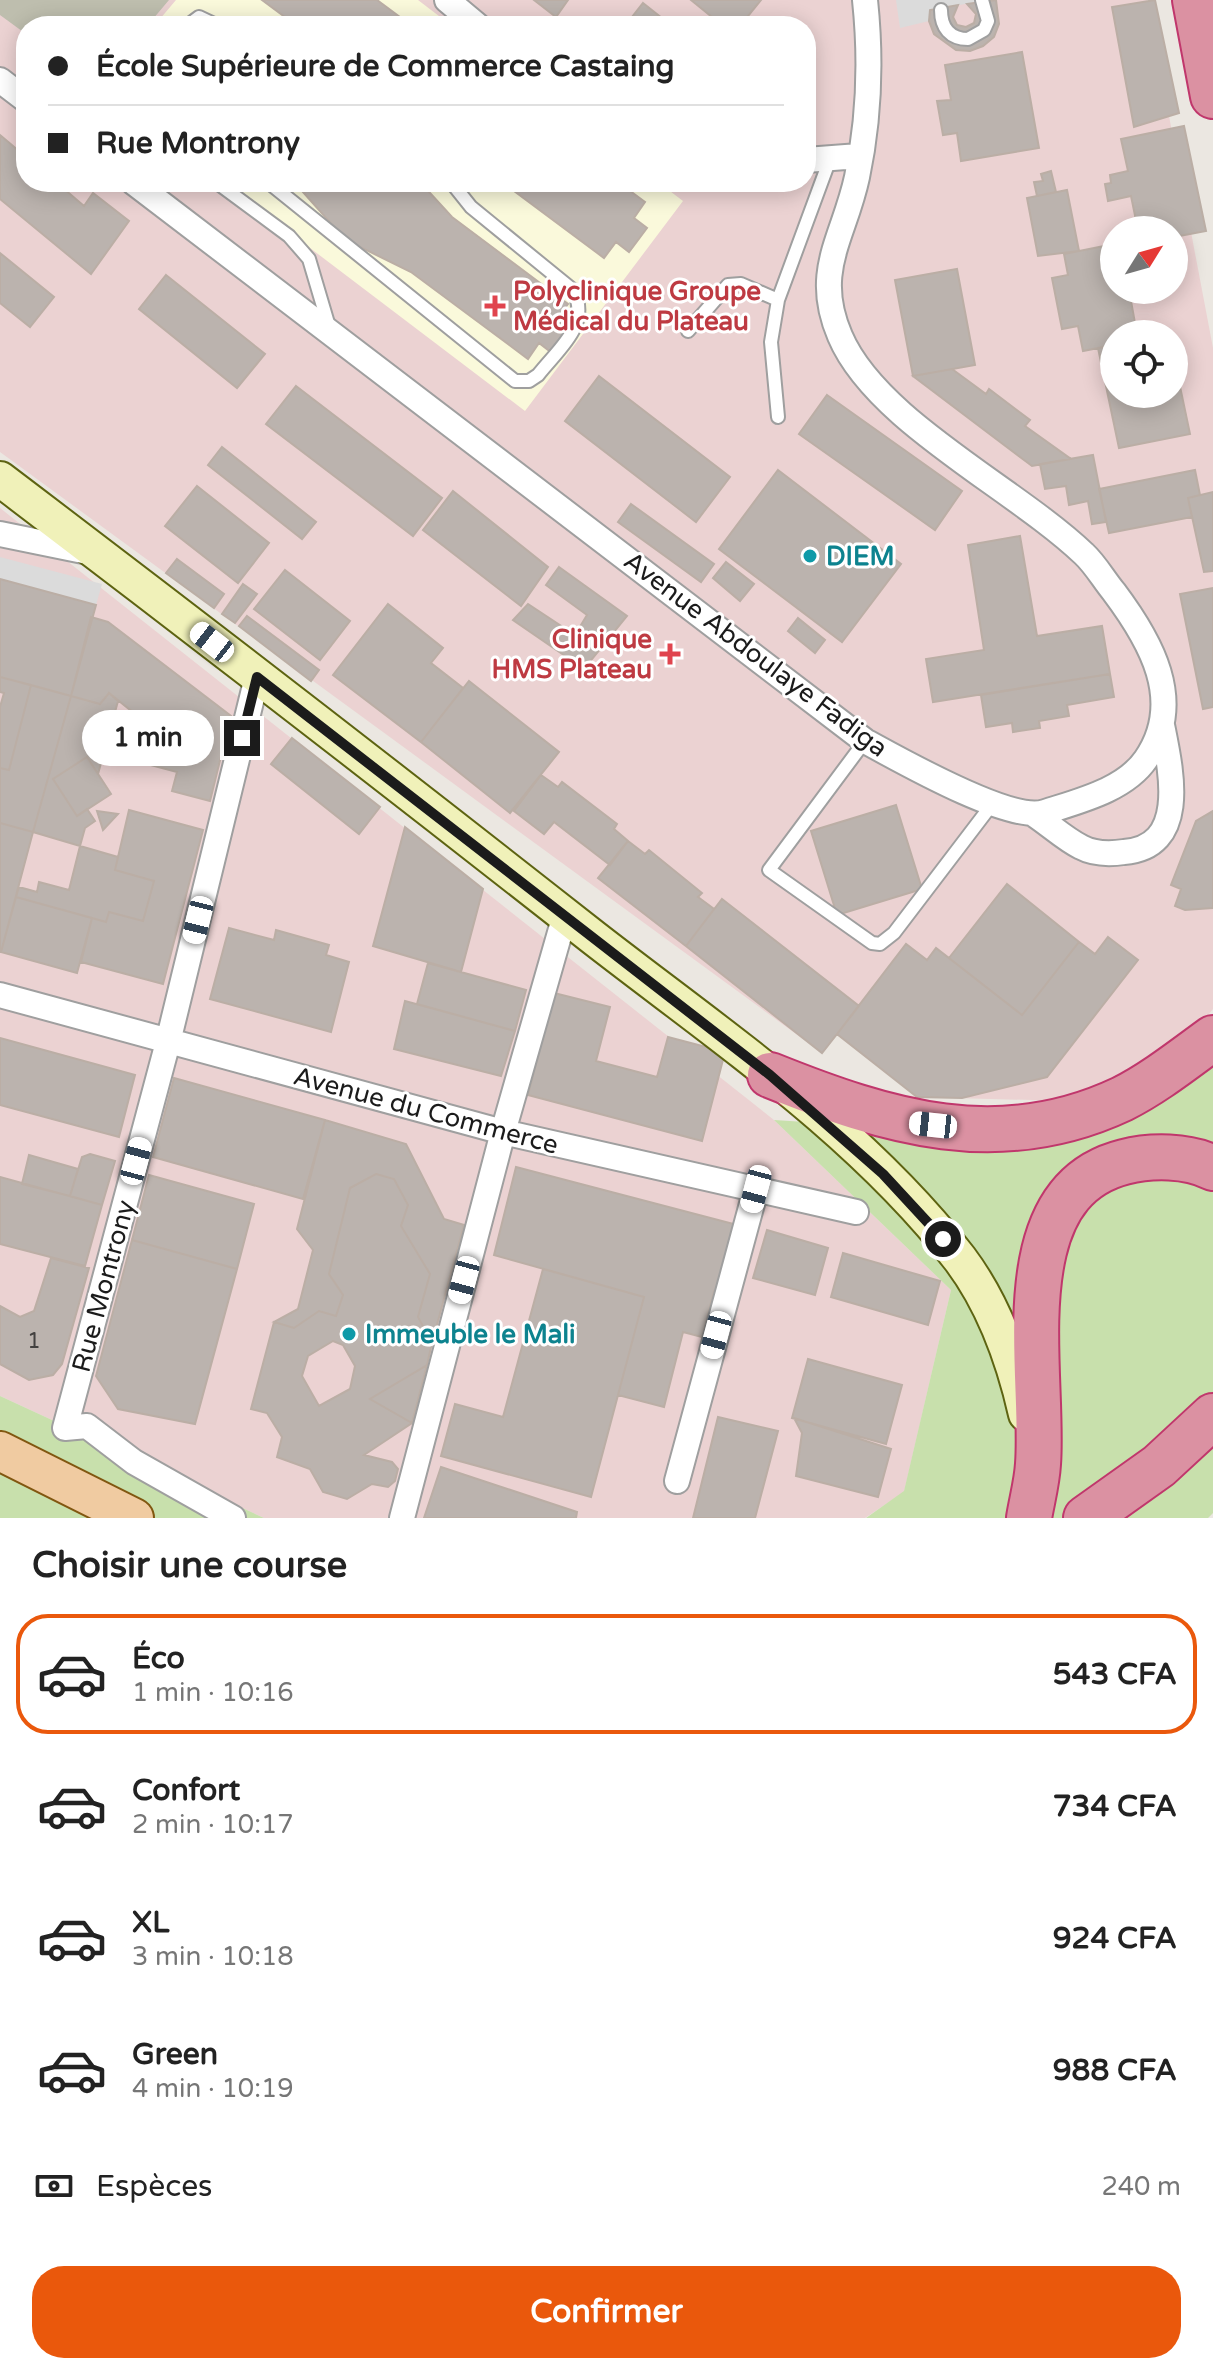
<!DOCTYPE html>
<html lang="fr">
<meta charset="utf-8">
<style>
:root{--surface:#fff;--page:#f2f2f2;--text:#222;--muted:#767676;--line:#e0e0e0;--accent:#ea580c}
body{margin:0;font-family:"Varela Round",sans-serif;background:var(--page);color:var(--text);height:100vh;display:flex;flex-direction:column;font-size:30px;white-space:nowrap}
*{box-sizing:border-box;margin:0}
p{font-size:26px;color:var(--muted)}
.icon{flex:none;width:44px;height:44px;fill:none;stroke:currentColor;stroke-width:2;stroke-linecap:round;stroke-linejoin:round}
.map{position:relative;height:1518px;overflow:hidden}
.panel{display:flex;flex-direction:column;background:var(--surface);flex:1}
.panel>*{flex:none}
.top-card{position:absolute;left:16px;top:16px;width:800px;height:176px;border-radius:32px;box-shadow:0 4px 20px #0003;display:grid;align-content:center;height:176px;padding:0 32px;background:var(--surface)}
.needle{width:52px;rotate:53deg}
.tools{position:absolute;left:1100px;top:216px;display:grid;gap:16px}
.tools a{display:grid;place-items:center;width:88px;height:88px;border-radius:50%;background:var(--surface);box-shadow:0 4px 20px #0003;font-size:40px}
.end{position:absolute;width:36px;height:36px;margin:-18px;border:10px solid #1b1b1b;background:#fff;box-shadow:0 0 0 4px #fff}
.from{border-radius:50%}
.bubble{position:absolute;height:56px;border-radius:28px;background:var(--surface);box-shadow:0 4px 20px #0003;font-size:26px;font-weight:800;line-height:56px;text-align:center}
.car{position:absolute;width:24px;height:48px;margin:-24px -12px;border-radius:10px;box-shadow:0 0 6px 2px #0007;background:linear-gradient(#fff 24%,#345 0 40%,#fff 0 76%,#345 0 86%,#fff 0)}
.top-card b{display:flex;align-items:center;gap:28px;height:76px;font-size:30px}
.top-card b+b{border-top:2px solid var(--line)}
.top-card i{width:20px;height:20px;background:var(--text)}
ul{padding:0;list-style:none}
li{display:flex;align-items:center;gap:24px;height:120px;margin:0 16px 12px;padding:0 16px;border:4px solid transparent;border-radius:32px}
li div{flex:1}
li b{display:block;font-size:30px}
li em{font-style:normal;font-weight:800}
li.current{border-color:var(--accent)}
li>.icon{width:72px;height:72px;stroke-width:1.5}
h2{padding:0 32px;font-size:36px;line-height:96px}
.pay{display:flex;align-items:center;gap:20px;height:88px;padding:0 32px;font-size:30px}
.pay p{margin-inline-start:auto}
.primary-button{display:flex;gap:16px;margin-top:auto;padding:16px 32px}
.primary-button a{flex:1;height:92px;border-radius:32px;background:var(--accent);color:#fff;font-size:32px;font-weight:800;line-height:92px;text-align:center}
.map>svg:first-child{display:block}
</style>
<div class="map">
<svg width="1213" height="1518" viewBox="0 0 1213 1518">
<rect width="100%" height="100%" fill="#ebe7e1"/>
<path fill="#ebd2d2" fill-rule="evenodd" d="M0 0H1147L1213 348V1009L1189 1039 1068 1101 917 1097 837 1035 822 1053 0 452ZM26 26H806V182H26ZM1114 230H1174V290H1114ZM1114 334H1174V394H1114Z
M0 508 774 1120 951 1290 904 1492 865 1518H264L0 1396Z"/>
<path fill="#faf9db" d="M176 0H418L452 26H154Z
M223 182H658L683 201 525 411Z"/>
<path fill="#bebeae" d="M0 0H169L147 26H26V34L0 15Z"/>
<path fill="#c8e0ac" d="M1213 1058V1513L1208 1518H866L904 1491 951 1290 774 1120 852 1125 960 1143Z
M0 1396 264 1518H0Z"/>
<path fill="#dbdbdb" d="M896 0H988L931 10 929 21 900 28Z
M0 557 102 584 96 605 0 579Z"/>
<path fill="#bbb3ae" stroke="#bbaea5" stroke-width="2" fill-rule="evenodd" d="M262 0H377L412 26H297Z
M534 0H568L556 17Z
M691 0H761L740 26H723Z
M996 0 999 24 994 37 983 46 970 51 956 50 934 34 929 21 930 10 958 5 953 17 957 25 966 27 974 23 976 14 967 4Z
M1155 0 1179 113 1134 127 1112 7Z
M643 3 672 26H625Z
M1022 52 1039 148 961 161 957 133 943 135 937 101 951 100 945 65Z
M1184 126 1206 231 1174 237V230H1138L1131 196 1108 201 1105 184 1111 183 1110 175 1128 171 1121 139Z
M0 135 26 157V182H56L84 206 93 193 129 221 91 274 0 199Z
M1051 171 1056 192 1037 196 1034 182 1043 181 1041 174Z
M294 182H420L452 217 568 304 557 319 570 329 552 353 539 343 528 359 411 272 358 246 335 228Z
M502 182H618L645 202 634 218 647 228 629 252 616 242 604 258Z
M1067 190 1079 251 1038 256 1027 198Z
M1114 244V290H1129L1137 334H1114V345L1083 351 1078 326 1062 329 1052 278 1068 275 1064 254Z
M0 253 54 297 30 327 0 303Z
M957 269 975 365 913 376 895 280Z
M166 275 265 354 237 388 139 309Z
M1114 345V394H1174V358L1190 434 1119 448 1098 348Z
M952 369 986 394 989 389 1030 420 1025 426 1071 459 1032 466 913 376Z
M599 376 730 477 696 522 565 421Z
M296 386 442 498 413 536 266 424Z
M827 395 962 491 935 530 799 434Z
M222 447 316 522 302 539 208 465Z
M1093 455 1106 522 1092 524 1088 501 1069 505 1066 486 1045 489 1040 464Z
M778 470 901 564 842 642 719 549Z
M1195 470 1200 495 1188 498 1192 517 1109 533 1099 489Z
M197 486 269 543 238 583 165 526Z
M453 491 548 567 521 606 423 530Z
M1213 492V571L1204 572 1188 498Z
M631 504 714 564 701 582 618 522Z
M1020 536 1037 636 1102 626 1110 674 933 702 926 659 984 650 968 545Z
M177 559 224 594 214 608 166 573Z
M726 562 754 584 740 601 713 578Z
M559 567 627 616 584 669 513 620 528 604 575 635 587 615 546 585Z
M285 570 350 621 320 660 254 609Z
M0 579 96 605 71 696 0 677Z
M243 584 257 594 235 623 222 614Z
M1213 588V707L1203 709 1180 594Z
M388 604 443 648 431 663 463 688 421 742 333 675Z
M247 616 319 670 311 681 239 626Z
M91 617 108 622 231 716 210 801 172 791 177 772 147 764 150 753 162 757 166 739 109 693 100 704 71 696Z
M798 618 825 640 815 653 788 631Z
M1110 674 1114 697 1067 705 1069 716 1039 721 1040 728 1013 732 1012 723 986 727 981 695Z
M0 677 31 685 9 770 0 768V707L4 693 0 692Z
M469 681 559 752 510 813 421 742Z
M31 685 71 696 33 832 0 823V768L9 770Z
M109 693 118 701 98 774 87 757 53 779 77 816 87 809 95 821 85 828 80 846 33 832 71 696 100 704Z
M292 738 380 807 359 834 271 764Z
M87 757 111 794 77 816 53 779Z
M541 775 558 787 562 782 617 824 614 829 628 841 610 865 554 822 544 834 514 811Z
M896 805 922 889 837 915 811 831Z
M129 810 203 830 163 984 81 962 92 918 106 922 109 912 143 921 154 881 115 870Z
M97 811 118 814 103 830Z
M1213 811V908L1185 910 1175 906 1181 889 1171 885 1196 821Z
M0 823 33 832 1 952H0Z
M405 827 483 889 461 972 373 946Z
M628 841 645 854 649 850 702 893 698 897 714 909 686 946 598 878Z
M80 846 118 857 115 870 154 881 143 921 109 912 106 922 16 897 19 887 37 892 39 882 69 890Z
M1007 884 1079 942 1022 1015 949 958Z
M16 897 92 918 77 973 1 952Z
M722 899 859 1006 822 1053 686 946Z
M229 928 274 940 276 930 329 945 326 955 349 962 331 1032 210 999Z
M1108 937 1138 960 1047 1077 962 1098 917 1097 837 1034 906 944 927 960 936 948 1022 1015 1079 942 1095 954Z
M428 963 526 990 515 1031 417 1004Z
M554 993 610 1007 596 1061 657 1077 668 1037 725 1052 702 1141 528 1095Z
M405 1001 515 1031 501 1076 394 1049Z
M0 1038 135 1075 119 1137 0 1105Z
M174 1078 325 1120 303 1199 153 1157Z
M325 1120 406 1144 444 1219 464 1225 432 1343 418 1317 430 1274 401 1226 408 1205 394 1179 376 1174 350 1188 329 1274 343 1295 336 1316 319 1311 294 1328 274 1322 298 1309 313 1250 297 1229Z
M90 1154 115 1161 102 1205 70 1196 82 1157Z
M29 1155 78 1169 70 1196 22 1184Z
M516 1167 741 1226 723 1294 714 1291 702 1337 683 1332 664 1407 618 1395 644 1297 494 1255Z
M376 1174 394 1179 408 1205 401 1226 430 1274 418 1317 432 1343 427 1365 370 1399 412 1423 364 1455 392 1462 398 1469 395 1481 388 1487 372 1484 347 1499 323 1492 310 1469 277 1457 282 1437 267 1413 251 1409 274 1322 294 1328 319 1311 336 1316 343 1295 329 1274 350 1188ZM333 1341 343 1345 355 1366 350 1389 319 1406 302 1376 308 1356Z
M149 1175 254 1204 237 1269 132 1240Z
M0 1177 102 1205 85 1266 0 1244Z
M767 1230 828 1248 815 1295 753 1278Z
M132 1240 237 1269 195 1424 118 1409 96 1376Z
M843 1253 940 1281 928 1325 831 1297Z
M51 1258 89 1268 62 1364 53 1375 29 1380 0 1364V1306L20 1317 34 1311Z
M543 1269 644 1297 591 1497 441 1456 455 1404 503 1417Z
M808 1359 902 1385 886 1444 792 1418Z
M427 1365 412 1423 370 1399Z
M718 1417 778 1431 755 1518H693Z
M794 1418 891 1449 878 1497 796 1476 802 1433Z
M441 1467 577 1512 576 1518H424Z"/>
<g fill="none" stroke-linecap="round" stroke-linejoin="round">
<defs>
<path id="lane" d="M941 10C941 28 950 39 968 39L984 30 988 21 982 0
M187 26 199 17 218 26
M216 182 289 236 309 259 330 330
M268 182 515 381H529L538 375C559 348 590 326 574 291L471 207 451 182
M688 331 728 285 741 284 778 300
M778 417 771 342 778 300 830 159
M865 741 769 870 872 943 880 944 894 933 993 803"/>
<path id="street" d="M447 0 478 26
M0 80 26 100
M806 160 859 156
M133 182 865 741C900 760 1010 823 1045 812 1079 801 1125 790 1146 759 1186 701 1150 640 1114 592 1104 580 1095 564 1084 554 1015 488 876 421 840 336 812 271 844 238 857 177 869 120 871 57 865 0
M0 534 93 553
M1035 815C1050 825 1065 839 1081 847 1094 854 1110 854 1124 852 1189 847 1171 770 1162 725
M0 995 503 1132 856 1212
M677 1481 756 1189
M233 1518 134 1462 87 1426 65 1428 168 1042 257 677
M402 1518 503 1132 565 915"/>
<path id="secondary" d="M0 479C199 630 397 783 594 938 720 1036 861 1131 960 1259 993 1303 1014 1361 1026 1414"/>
<path id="primary" d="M0 1451 134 1518"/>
<path id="highway" d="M1195 0 1213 96
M770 1075C887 1122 999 1157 1122 1099 1154 1083 1184 1059 1213 1038
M1029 1518C1032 1500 1037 1482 1038 1464 1045 1373 1002 1193 1124 1162 1151 1155 1188 1155 1213 1168
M1086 1518 1159 1466 1213 1416"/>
</defs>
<use href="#lane" stroke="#9f9f9f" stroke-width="16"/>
<use href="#street" stroke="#9f9f9f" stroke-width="28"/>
<use href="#secondary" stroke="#5d6311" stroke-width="38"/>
<use href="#primary" stroke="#815710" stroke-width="42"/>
<use href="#highway" stroke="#c0376c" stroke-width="48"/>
<use href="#lane" stroke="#fff" stroke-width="12"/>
<use href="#street" stroke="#fff" stroke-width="24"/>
<use href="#secondary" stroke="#f0f1b9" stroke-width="34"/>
<use href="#primary" stroke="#f0cba1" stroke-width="38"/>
<use href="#highway" stroke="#db91a2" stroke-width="44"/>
</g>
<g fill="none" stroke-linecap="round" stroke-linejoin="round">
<path stroke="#1b1b1b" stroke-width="10" d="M242 738 257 677 770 1075 883 1174 943 1239"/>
</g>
<g fill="#e0444e" stroke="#fff" stroke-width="3">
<path d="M491 294h8v8h8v8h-8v8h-8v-8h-8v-8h8z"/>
<path d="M666 642h8v8h8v8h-8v8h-8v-8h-8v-8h8z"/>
</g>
<g fill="#0f9aa8" stroke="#fff" stroke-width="3">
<circle cx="810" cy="556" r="8"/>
<circle cx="349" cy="1334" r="8"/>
</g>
<g text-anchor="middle" stroke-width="6" stroke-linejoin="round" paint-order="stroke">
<g font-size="22" fill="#434140">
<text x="34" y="1348">1</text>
</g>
<g font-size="26" font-weight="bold" fill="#be3a42" stroke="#fff" text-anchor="start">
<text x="513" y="300">Polyclinique Groupe<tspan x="513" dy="30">Médical du Plateau</tspan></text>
<text x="652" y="648" text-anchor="end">Clinique<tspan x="652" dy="30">HMS Plateau</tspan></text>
</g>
<g font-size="26" font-weight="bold" fill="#0d838f" stroke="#fff" text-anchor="start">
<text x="826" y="565">DIEM</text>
<text x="365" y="1343">Immeuble le Mali</text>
</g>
<g font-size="26" fill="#1b1b1b" stroke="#fff">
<text transform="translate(756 654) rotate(37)" y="9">Avenue Abdoulaye Fadiga</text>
<text transform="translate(426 1110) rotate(15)" y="9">Avenue du Commerce</text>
<text transform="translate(103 1286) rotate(-75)" y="9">Rue Montrony</text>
</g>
</g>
</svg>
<div class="tools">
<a><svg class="needle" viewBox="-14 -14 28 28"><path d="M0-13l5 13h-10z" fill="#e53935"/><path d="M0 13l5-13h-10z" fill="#767676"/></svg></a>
<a><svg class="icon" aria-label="locate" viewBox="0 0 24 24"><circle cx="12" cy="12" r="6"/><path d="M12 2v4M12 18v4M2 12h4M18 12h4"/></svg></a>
</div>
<i class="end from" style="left:943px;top:1239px"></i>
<i class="end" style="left:242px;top:738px"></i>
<div class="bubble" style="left:82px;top:710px;width:132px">1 min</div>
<i class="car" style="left:212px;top:642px;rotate:308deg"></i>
<i class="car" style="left:198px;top:920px;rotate:194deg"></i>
<i class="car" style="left:933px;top:1125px;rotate:276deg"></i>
<i class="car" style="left:136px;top:1161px;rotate:15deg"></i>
<i class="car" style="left:756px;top:1189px;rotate:195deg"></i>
<i class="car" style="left:464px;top:1280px;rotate:195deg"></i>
<i class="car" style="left:716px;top:1335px;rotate:195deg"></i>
<div class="top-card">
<b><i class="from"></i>École Supérieure de Commerce Castaing</b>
<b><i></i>Rue Montrony</b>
</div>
</div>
<section class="panel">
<h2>Choisir une course</h2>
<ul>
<li class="current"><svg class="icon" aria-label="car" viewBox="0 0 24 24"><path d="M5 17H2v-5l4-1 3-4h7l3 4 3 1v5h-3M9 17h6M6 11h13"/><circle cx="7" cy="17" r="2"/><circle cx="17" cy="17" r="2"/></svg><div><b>Éco</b><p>1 min · 10:16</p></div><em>543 CFA</em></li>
<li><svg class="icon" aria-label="car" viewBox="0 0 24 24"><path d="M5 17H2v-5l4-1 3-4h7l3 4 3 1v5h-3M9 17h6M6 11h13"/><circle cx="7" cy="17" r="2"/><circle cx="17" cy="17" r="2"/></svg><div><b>Confort</b><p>2 min · 10:17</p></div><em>734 CFA</em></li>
<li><svg class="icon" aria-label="car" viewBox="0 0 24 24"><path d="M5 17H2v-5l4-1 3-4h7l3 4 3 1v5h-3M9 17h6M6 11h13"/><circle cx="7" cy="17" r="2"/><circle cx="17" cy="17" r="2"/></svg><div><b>XL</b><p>3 min · 10:18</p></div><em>924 CFA</em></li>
<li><svg class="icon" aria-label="car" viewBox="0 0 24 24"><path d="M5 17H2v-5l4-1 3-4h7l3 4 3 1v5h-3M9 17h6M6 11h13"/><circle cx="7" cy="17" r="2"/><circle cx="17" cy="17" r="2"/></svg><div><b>Green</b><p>4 min · 10:19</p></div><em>988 CFA</em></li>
</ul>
<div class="pay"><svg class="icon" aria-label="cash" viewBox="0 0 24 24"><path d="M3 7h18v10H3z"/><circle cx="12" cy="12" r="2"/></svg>Espèces<p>240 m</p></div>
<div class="primary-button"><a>Confirmer</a></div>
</section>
